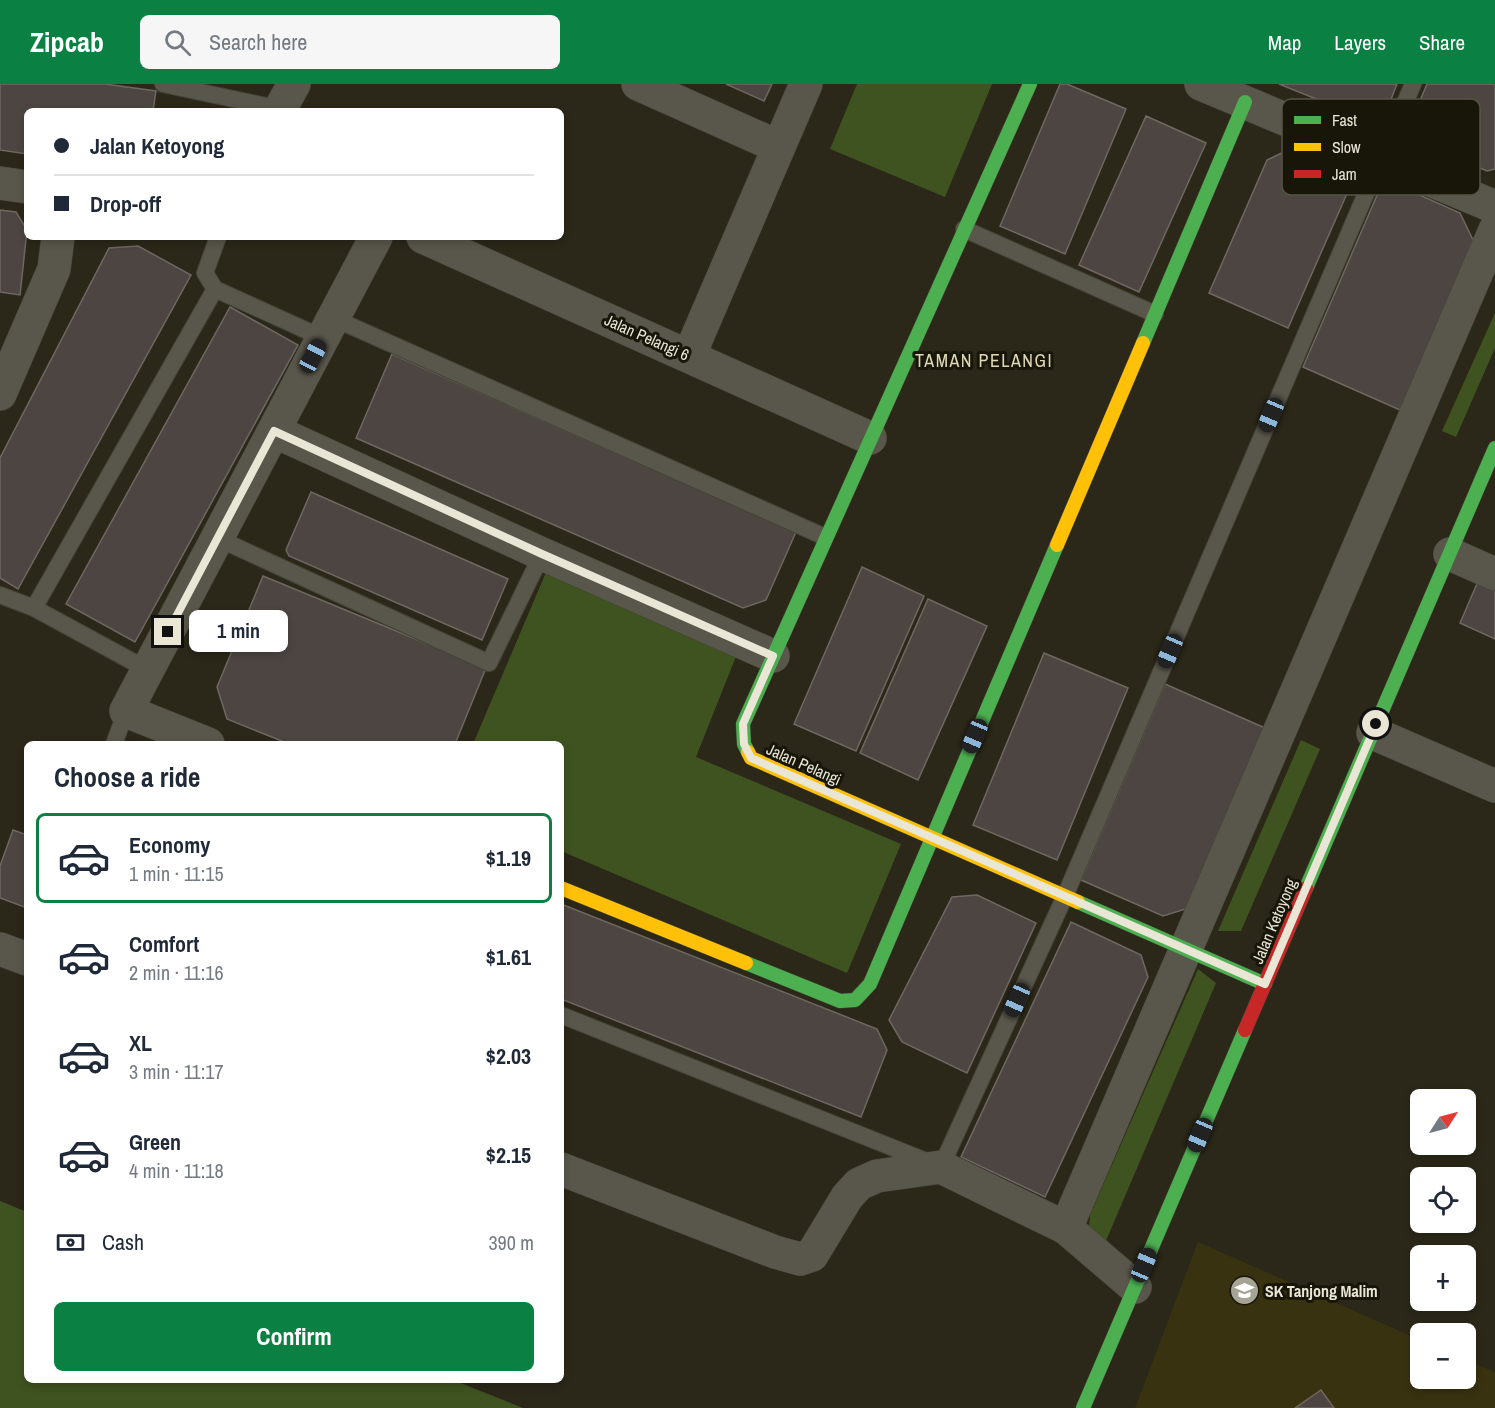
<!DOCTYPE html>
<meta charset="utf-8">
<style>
:root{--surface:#fff;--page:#f6f6f7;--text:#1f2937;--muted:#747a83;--line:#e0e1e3;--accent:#0b8043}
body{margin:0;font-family:"Archivo Narrow",sans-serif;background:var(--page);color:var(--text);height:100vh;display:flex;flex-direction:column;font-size:22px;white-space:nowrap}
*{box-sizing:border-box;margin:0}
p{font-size:20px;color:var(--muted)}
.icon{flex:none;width:33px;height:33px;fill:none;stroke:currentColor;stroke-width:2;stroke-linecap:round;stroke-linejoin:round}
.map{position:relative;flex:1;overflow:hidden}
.sheet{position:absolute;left:24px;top:657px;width:540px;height:642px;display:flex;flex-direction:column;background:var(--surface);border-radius:9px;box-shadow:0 3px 9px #0003}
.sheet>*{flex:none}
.top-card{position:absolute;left:24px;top:24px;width:540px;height:132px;border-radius:9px;box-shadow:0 3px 9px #0003;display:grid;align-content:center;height:132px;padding:0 30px;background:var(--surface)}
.needle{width:39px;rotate:54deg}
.controls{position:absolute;left:1410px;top:1005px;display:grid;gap:12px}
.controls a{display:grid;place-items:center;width:66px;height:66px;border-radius:9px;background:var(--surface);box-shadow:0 3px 9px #0003;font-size:30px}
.end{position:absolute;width:27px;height:27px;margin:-14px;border:8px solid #e9e6d6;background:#111;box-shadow:0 0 0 3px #111}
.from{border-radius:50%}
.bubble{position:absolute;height:42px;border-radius:9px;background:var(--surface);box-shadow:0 3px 9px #0003;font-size:20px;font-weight:800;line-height:42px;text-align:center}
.car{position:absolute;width:18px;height:36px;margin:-18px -9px;border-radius:8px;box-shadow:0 0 4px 2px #0007;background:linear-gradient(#222 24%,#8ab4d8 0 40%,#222 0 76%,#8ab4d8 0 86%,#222 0)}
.top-card b{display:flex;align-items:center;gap:21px;height:57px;font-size:22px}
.top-card b+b{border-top:2px solid var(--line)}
.top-card i{width:15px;height:15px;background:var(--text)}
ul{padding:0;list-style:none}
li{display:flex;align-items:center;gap:18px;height:90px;margin:0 12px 9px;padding:0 18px;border:3px solid transparent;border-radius:9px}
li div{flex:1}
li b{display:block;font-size:22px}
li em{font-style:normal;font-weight:800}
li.selected{border-color:var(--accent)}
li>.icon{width:54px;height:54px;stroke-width:1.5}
h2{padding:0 30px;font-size:27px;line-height:72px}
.pay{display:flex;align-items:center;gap:15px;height:66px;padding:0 30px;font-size:22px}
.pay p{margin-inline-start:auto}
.action{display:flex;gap:12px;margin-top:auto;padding:12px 30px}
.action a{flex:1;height:69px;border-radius:9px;background:var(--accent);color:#fff;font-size:24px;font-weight:800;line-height:69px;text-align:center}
header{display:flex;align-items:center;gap:36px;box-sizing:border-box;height:84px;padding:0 30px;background:var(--accent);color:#fff}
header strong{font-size:28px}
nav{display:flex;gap:33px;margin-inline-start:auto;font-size:21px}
.search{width:420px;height:54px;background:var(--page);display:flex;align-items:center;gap:15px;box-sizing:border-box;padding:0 21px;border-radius:9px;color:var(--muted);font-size:22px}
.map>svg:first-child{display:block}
</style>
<header>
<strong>Zipcab</strong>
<div class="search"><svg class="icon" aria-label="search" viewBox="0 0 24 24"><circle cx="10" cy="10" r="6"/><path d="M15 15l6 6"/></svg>Search here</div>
<nav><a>Map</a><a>Layers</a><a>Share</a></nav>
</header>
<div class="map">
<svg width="1495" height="1324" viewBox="0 0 1495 1324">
<rect width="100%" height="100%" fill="#2b2819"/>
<path fill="#393210" d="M1198 1158 1420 1256V1294H1466V1276L1495 1288V1324H1135Z"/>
<path fill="#3f5320" d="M857 0H992L945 113 830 65Z
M1495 229V264L1456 353 1442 347Z
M547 486 739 565 696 673 901 760 847 889 561 767V660H473Z
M1301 656 1320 665 1241 847H1218Z
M1198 885 1216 899 1105 1159 1088 1152 1090 1131Z
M0 1117 27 1128V1296H453L523 1324H0Z"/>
<path fill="#4d4541" stroke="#6e6762" stroke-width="1.5" d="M0 0H105L156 7 153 27H27V70L0 66Z
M726 0H772L764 17Z
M1060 0H1067L1126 25 1065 170 1000 142Z
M1279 0H1397L1381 41Z
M1427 0H1495V85L1487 87 1405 52Z
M1146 32 1206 59 1139 208 1079 181Z
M1296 62 1356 89 1288 244 1209 209 1267 76Z
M1384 95 1460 129 1474 158 1400 326 1303 283Z
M0 126 16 128 27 146 20 211 0 208Z
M138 162 191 191 18 505 0 494V374L109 164Z
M230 223 298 261 135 558 66 520Z
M392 270 796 448 766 516 743 524 356 354Z
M311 408 508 495 482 556 289 472 286 466Z
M862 483 924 512 856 667 794 640Z
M1482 488 1495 494V555L1460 539Z
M263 492 486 584 455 660H289L227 635 217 603Z
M928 515 987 542 918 696 860 669Z
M1044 569 1128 604 1057 776 973 741Z
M1165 600 1265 644 1189 824 1163 832 1081 796Z
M13 746 27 751V824L0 814V782Z
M977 811 1036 839 967 989 902 958 889 936 952 813Z
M561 820 877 945 887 966 861 1033 561 915Z
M1071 838 1141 871 1148 893 1045 1113 961 1073Z
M1321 1306 1334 1324H1295Z"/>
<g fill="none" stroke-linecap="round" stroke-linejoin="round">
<defs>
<path id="lane" d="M163 0 280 25
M964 145 1155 230
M218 153 205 189 215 205 323 254
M333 234 825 453
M217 454 489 579 542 470
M0 511 34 524 148 586
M34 524 215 205
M114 660 126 627
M561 931 941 1083 1065 812 1413 0"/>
<path id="street" d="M638 0 779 63
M1201 0 1495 123
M279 27 294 0
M0 99 27 103
M423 153 870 354
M689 272 806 0
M0 310 54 185 58 153
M274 347 542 470 773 572
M1450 470 1495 490
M1373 649 1495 702
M208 660 126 627 376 153
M0 865 27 875
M561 1085 775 1168 800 1175 812 1171 847 1113 859 1100 877 1092 941 1083 1066 1144 1135 1203
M1066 1144 1495 146"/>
<path id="fast" d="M1143 259 1245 18
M748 668 744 660 743 640 1030 0
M1306 804 1495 364
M1078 818 1265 900
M746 879 840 917 855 916 870 900 1057 461
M1083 1324 1245 946"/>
<path id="slow" d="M1057 461 1143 259
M748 668 751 674 1078 818
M561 804 746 879"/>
<path id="jam" d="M1245 946 1306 804"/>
</defs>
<use href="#lane" stroke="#464438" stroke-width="18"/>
<use href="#street" stroke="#464438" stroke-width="34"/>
<use href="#fast" stroke="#464438" stroke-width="15"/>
<use href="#slow" stroke="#464438" stroke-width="15"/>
<use href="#jam" stroke="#464438" stroke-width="15"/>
<use href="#lane" stroke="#59574b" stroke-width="16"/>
<use href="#street" stroke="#59574b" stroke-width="33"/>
<use href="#fast" stroke="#4caf50" stroke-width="14"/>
<use href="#slow" stroke="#ffc107" stroke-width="14"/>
<use href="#jam" stroke="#c62828" stroke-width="14"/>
</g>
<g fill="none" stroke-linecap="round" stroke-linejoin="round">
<path stroke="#e9e6d6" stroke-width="8" d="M168 548 274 347 542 470 773 572 743 640 744 660 751 674 1265 900 1376 640"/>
</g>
<defs>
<symbol id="school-disc" viewBox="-11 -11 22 22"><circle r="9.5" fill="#a6a494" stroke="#181509"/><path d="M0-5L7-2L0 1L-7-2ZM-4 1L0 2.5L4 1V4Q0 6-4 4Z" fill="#fff"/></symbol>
</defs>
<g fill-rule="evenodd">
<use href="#school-disc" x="1228" y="1190" width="33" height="33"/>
</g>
<g text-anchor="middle" stroke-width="6" stroke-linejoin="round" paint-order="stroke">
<g font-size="16" fill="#e9e6d6" stroke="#181509">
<text transform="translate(647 253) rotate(24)" y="6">Jalan Pelangi 6</text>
<text transform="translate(804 680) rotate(24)" y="6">Jalan Pelangi</text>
<text transform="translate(1274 837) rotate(-67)" y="6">Jalan Ketoyong</text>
</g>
<g font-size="16" font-weight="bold" fill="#e9e6d6" stroke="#181509" text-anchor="start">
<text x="1265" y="1213">SK Tanjong Malim</text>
</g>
<g font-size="18" letter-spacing="1.5" fill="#dfd8b8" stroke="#181509">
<text x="984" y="283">TAMAN PELANGI</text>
</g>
</g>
<rect x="1282" y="15" width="198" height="96" rx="9" fill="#181509" stroke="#575446" stroke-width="1.5"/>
<rect x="1294" y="32" width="27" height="8" fill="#4caf50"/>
<rect x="1294" y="59" width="27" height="8" fill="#ffc107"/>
<rect x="1294" y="86" width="27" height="8" fill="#c62828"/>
<g font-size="16" fill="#e9e6d6">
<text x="1332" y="42">Fast</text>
<text x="1332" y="69">Slow</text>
<text x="1332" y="96">Jam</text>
</g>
</svg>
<div class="controls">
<a><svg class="needle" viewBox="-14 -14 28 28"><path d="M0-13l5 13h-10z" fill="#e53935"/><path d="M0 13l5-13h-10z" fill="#747a83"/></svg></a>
<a><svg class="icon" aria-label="locate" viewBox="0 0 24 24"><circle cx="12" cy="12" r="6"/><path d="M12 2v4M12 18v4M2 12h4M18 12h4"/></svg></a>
<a>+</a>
<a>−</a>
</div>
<i class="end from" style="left:1376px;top:640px"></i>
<i class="end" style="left:168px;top:548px"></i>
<div class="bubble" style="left:189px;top:526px;width:99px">1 min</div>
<i class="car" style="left:313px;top:272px;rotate:28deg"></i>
<i class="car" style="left:1271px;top:331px;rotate:203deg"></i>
<i class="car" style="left:1170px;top:567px;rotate:203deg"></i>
<i class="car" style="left:975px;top:652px;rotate:203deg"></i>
<i class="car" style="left:1017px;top:916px;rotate:204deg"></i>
<i class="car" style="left:1200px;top:1051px;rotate:203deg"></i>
<i class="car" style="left:1144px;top:1181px;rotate:23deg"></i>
<div class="top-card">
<b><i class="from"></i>Jalan Ketoyong</b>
<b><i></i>Drop-off</b>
</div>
<section class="sheet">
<h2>Choose a ride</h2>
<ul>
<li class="selected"><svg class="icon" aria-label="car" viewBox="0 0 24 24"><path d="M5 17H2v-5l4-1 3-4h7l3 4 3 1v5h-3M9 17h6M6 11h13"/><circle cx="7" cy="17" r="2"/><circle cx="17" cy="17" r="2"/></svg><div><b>Economy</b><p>1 min · 11:15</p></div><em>$1.19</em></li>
<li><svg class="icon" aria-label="car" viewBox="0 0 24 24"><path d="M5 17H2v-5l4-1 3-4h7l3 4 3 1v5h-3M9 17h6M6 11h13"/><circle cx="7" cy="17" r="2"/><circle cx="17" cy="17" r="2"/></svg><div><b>Comfort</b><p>2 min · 11:16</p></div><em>$1.61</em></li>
<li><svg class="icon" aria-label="car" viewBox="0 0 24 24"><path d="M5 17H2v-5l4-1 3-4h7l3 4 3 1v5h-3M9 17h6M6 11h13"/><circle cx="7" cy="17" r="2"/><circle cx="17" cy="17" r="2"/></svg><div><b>XL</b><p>3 min · 11:17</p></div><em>$2.03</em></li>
<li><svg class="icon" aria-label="car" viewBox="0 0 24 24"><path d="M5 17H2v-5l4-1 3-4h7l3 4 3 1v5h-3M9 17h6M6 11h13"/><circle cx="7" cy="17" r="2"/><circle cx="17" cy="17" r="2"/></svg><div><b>Green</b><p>4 min · 11:18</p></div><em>$2.15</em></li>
</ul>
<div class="pay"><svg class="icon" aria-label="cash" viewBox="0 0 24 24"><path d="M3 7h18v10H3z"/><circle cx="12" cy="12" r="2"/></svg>Cash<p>390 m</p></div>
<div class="action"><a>Confirm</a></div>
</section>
</div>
